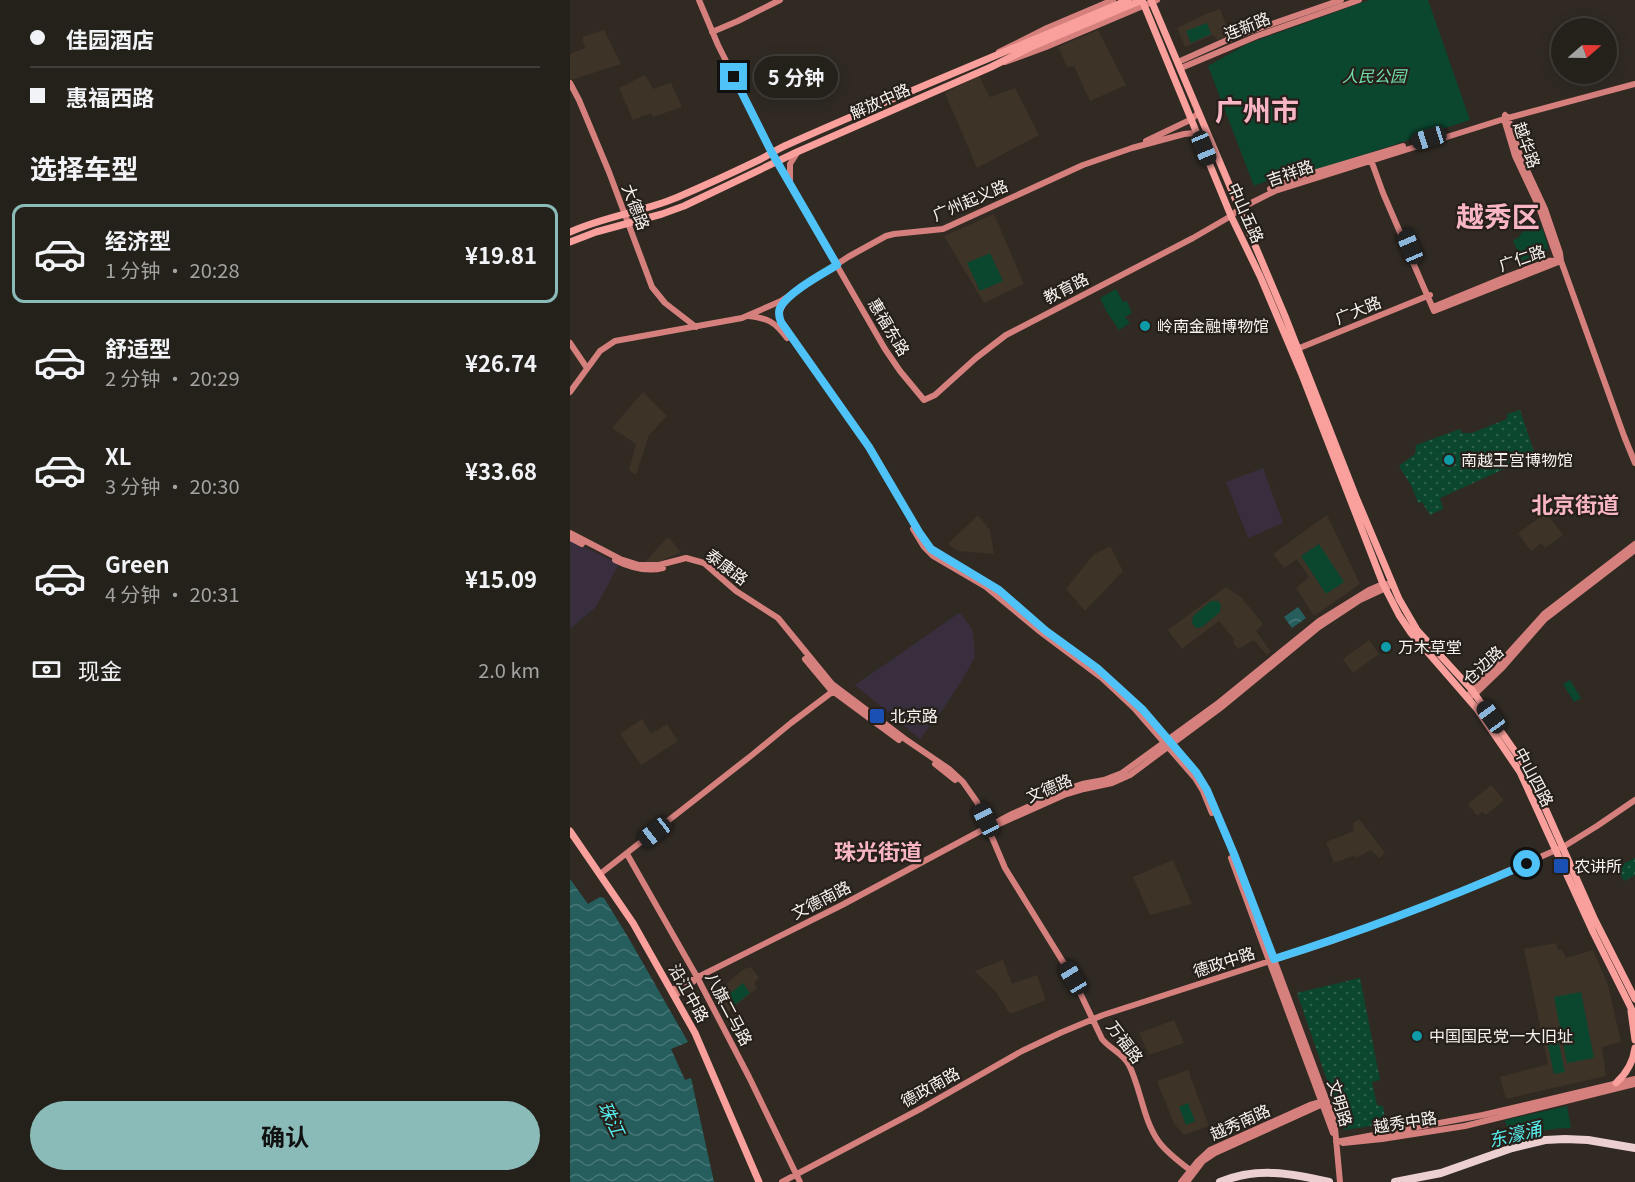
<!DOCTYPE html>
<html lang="zh">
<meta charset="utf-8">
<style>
:root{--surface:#24201a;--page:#302d27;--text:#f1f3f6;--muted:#a3a3a2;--line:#413e39;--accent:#8bbbb9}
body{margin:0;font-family:Georgia,"Noto Sans SC",serif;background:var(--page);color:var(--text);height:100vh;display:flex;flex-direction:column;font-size:22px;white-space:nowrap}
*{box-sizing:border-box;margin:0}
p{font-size:20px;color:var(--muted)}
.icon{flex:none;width:33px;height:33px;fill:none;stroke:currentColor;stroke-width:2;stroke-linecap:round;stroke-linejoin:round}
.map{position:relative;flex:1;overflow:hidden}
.details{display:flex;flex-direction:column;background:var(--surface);width:570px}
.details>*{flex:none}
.guide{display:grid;align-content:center;height:132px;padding:0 30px;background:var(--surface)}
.needle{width:39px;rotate:70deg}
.fabs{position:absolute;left:981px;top:18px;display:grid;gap:12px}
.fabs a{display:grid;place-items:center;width:66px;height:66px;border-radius:50%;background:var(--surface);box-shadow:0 3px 15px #0003,0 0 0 2px var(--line);font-size:30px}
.end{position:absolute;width:27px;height:27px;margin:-14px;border:8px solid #4fc3f7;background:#111;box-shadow:0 0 0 3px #111}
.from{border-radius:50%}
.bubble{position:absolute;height:42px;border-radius:21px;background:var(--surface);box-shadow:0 3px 15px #0003,0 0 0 2px var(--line);font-size:20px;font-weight:700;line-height:42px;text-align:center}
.car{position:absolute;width:18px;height:36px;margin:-18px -9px;border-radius:8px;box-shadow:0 0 4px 2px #0007;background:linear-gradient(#222 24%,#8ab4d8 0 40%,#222 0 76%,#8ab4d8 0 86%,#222 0)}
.guide b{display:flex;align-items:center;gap:21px;height:57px;font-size:22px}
.guide b+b{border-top:2px solid var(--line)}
.guide i{width:15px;height:15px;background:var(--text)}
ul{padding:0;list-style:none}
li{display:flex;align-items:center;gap:18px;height:99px;margin:0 12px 9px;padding:0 18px;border:3px solid transparent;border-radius:12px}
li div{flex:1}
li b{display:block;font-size:22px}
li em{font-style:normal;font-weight:700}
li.active{border-color:var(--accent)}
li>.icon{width:54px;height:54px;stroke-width:1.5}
h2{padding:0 30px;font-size:27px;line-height:72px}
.pay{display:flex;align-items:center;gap:15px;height:66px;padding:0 30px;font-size:22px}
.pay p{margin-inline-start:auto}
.primary-button{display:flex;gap:12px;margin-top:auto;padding:12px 30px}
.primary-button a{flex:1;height:69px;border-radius:36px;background:var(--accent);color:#111;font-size:24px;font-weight:700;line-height:69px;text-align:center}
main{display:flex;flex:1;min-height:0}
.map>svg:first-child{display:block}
</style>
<main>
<section class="details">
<div class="guide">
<b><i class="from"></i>佳园酒店</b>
<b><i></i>惠福西路</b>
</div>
<h2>选择车型</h2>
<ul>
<li class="active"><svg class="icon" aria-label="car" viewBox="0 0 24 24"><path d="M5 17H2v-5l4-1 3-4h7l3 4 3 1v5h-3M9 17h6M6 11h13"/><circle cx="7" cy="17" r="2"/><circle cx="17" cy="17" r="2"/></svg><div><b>经济型</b><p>1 分钟 · 20:28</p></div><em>¥19.81</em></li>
<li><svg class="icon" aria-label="car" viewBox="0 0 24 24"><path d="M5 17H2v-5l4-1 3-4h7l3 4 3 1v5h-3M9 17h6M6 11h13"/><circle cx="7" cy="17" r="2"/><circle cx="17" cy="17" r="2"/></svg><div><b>舒适型</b><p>2 分钟 · 20:29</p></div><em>¥26.74</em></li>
<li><svg class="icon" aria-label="car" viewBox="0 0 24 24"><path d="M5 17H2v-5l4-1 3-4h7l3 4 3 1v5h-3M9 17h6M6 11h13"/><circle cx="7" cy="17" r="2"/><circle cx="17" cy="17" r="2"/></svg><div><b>XL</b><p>3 分钟 · 20:30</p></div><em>¥33.68</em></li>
<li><svg class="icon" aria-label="car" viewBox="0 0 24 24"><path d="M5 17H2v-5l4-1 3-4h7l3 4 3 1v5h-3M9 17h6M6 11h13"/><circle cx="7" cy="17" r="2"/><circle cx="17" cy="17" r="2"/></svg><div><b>Green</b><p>4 分钟 · 20:31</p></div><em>¥15.09</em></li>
</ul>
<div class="pay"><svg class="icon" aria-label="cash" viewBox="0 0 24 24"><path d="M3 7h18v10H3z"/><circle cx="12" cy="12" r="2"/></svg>现金<p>2.0 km</p></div>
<div class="primary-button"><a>确认</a></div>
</section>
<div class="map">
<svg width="1065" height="1182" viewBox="0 0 1065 1182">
<defs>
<pattern id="grass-dots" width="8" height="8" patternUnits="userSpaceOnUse" patternTransform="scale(1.5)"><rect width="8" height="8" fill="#0b462f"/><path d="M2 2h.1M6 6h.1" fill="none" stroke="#2f614d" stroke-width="1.8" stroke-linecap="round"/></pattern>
<pattern id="water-waves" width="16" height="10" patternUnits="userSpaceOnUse" patternTransform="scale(1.5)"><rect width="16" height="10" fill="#265e5e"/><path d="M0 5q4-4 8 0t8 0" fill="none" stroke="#467675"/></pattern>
</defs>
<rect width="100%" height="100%" fill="#302a23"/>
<path fill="#382e3e" d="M693 468 713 523 678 538 656 482Z
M0 540 49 564 26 607 0 629Z
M389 613 392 615 402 629 404 643 405 657 394 677 373 709 350 739 285 685Z"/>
<path fill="#3e3327" d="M650 9 660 34 648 40 642 35 615 47 607 28 636 14Z
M34 30 51 64 1 80 0 77V54L15 48 12 37Z
M528 30 556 85 520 101 504 66 497 67 488 47Z
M75 75 83 89 101 83 112 107 83 117 81 113 63 120 49 88Z
M409 76 420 97 445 88 469 135 407 168 375 93Z
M424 214 454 284 414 303 374 236Z
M73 392 97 416 79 435 66 475 59 470 66 444 42 428Z
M976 513 993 535 975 548 971 543 961 551 948 533Z
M408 515 420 530 424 554 388 551 378 544Z
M757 515 790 584 744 616 726 588 739 577 727 559 714 568 703 554Z
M98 537 111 552 84 564 74 563Z
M540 546 553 571 515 611 496 589 523 555Z
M656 587 671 597 693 624 686 631 701 652 697 655 684 640 668 649 663 643 664 639 649 621 612 649 598 630Z
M799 640 809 654 783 673 773 659Z
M72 719 81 734 97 724 108 741 71 765 50 734Z
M921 785 934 800 916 815 912 812 907 816 898 804Z
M789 819 815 853 809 858 801 850 786 858 785 855 764 863 756 842 784 831 783 823Z
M603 860 622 904 580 915 563 877Z
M986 943 988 950H992L996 958 1023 950 1038 985 1051 1042 1032 1047 1036 1076 936 1099 930 1077 978 1064 954 949Z
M433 960 442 984 467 975 476 1000 440 1014 426 992 405 971Z
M181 967 189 978 184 983 187 988 155 1014 144 994 174 969Z
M604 1020 614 1043 579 1055 569 1033Z
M618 1070 639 1126 614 1135 604 1124 587 1081Z"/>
<path fill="url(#grass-dots)" d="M950 410 965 455 870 498 873 509 860 515 852 502 848 503 842 487 829 466 845 454 846 445 890 429 892 433H902L937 419V414Z
M1065 858V875L1054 881 1047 867Z
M790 978 810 1080 802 1082 807 1105 813 1106 816 1124 774 1130 727 993Z"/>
<path fill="#0b462f" d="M799 0H858L900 120 716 180 712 175 684 186 638 66 677 44Z
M637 23 641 34 621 43 616 31Z
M970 222C973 233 984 251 972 259 967 263 959 264 953 266L943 240 948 238 953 231Z
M420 253 433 281 410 291 397 263Z
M546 289 553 302 557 301 562 313 555 317 560 323 549 330 537 312 530 298Z
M749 544 774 582 756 594 731 556Z
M641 601H648L651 605 650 612 632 627 626 628 622 623 623 616Z
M1000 680 1011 698 1004 702 993 684Z
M173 983 180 993 165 1005 158 995Z
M1011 992 1024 1058 997 1063 984 997Z
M987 1035 995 1072 984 1074 976 1037Z
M618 1103 625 1121 616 1125 609 1107Z
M997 1106 1001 1128C979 1128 960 1133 940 1139L935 1120Z"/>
<path fill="url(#water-waves)" d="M728 607 736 618 722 628 714 617Z
M0 879 18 904 30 897 34 898 58 937 118 1042 101 1049 115 1080 121 1078 144 1182H0Z"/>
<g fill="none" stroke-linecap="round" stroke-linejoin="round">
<path stroke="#d6807e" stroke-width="6" d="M129 0 148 45 202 153 315 349 330 371 354 400 365 395 406 358 436 335 623 238 661 216 669 209 705 191 934 119 1065 84
M142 32 168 21 210 0
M429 52 477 28 543 0
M435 62 476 47 587 0
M608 62 664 37 771 0
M611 68 687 36 789 0
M0 83 9 100 39 172 82 287 95 303 126 327
M935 115 938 118 950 155 975 209 990 253 991 261
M935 116 934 119 945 156 969 207 986 255 991 261 1054 436 1065 463
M576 141 622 119 629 112
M801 160 813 193 864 311 991 261
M220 180V164L227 153
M700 189 723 179 833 146
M224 293C215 302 206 309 211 322L299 447 349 532 361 549 429 590 470 626 527 668 566 703 629 776 642 802 676 884 763 1118 765 1128 770 1182
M863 307 936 277 978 261 987 260
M178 316C198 318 205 322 217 338
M0 343 17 368
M727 349 860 295
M0 392 30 351 45 341 172 318 211 301 278 257 316 236 324 234 373 229 513 165 562 148 614 134 625 133 629 135
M343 529 354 547 363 556 416 587 468 630 532 678 564 708 625 778 633 791 642 813
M0 533 50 559 69 565H89L116 558 134 563 166 591 208 618 262 684 335 739 379 769 393 782 407 802 435 868 503 978 532 1039C540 1049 553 1053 559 1065 571 1089 573 1120 589 1142 598 1154 612 1164 624 1173
M0 538 12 544
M45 560C61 568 76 572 93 568
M235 659 260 689 329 740
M901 696 905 694 933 667 975 619 1065 550
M898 697 902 690 927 666 974 614 1065 544
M365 764 385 780
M429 824 494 795 514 789 542 783 560 775 653 706 749 627 790 600 818 587
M57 854 127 977 179 1077 230 1182
M661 858 763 1133
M30 874 182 755 221 723 266 689
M102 990 272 905 442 814 497 789 512 784 534 780 552 773 647 704 749 621 799 590 813 584H823
M105 996 123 982
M766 1142 913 1115 1065 1079
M773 1143 812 1139 895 1126 1065 1084
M212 1182 352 1108 452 1051 490 1033 533 1015 762 941 887 893 993 847 1027 826 1065 800
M611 1182 627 1162 640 1150 740 1105 754 1101
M617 1182 633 1161 645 1153 755 1103"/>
<path stroke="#f9a09c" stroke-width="7" d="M572 0 661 216 690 276 732 375 813 584 829 615 841 633 907 709 950 772 1023 932 1065 1016
M581 0 715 316 786 497 829 599 847 630 902 690 953 763 968 792 1024 918 1065 999
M0 232C35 216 73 212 108 197 136 185 164 172 191 159 200 154 209 148 219 144 331 94 445 48 558 0
M0 242 26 232 92 214 114 206 227 152 421 67 461 47 572 0
M0 831 63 923 125 1033 189 1182
M1061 1011 1065 1040
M1046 1083C1057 1073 1063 1063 1065 1048"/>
<path stroke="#ecd0cf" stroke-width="8" d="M650 1182C687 1167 721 1173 759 1182
M825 1182 871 1173 942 1148 975 1140 995 1139 1018 1140 1065 1148"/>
</g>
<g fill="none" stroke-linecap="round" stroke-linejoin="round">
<path stroke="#4fc3f7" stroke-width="8" d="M164 77 202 153 267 265C252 274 217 293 210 308 208 313 209 317 211 322L299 447 349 532 361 549 429 590 476 631 527 668 573 710 626 772 637 790 664 854 704 959C790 932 874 900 957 864"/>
</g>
<g fill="#0f9aa8" stroke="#27201a" stroke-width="2">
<circle cx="575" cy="326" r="6"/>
<circle cx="879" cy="460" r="6"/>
<circle cx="816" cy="647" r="6"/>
<circle cx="847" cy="1036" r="6"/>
</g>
<g fill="#1a4fb4" stroke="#27201a" stroke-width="2">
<rect x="299" y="708" width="16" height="16" rx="3"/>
<rect x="983" y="858" width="16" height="16" rx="3"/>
</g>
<g text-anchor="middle" stroke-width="4.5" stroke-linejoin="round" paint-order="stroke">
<g font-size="16" fill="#f7f3ee" stroke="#27201a">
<text transform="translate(677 26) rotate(-22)" y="6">连新路</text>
<text transform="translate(310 101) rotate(-24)" y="6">解放中路</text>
<text transform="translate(957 145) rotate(70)" y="6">越华路</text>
<text transform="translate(720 173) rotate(-19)" y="6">吉祥路</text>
<text transform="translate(400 200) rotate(-23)" y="6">广州起义路</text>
<text transform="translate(66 207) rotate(69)" y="6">大德路</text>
<text transform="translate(676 213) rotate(66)" y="6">中山五路</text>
<text transform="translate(952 258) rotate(-19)" y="6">广仁路</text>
<text transform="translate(496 288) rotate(-27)" y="6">教育路</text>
<text transform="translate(788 310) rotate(-22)" y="6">广大路</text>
<text transform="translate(319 327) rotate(59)" y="6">惠福东路</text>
<text transform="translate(157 567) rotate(37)" y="6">泰康路</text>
<text transform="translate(913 665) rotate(-43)" y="6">仓边路</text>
<text transform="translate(964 777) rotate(62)" y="6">中山四路</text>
<text transform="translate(479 788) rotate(-23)" y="6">文德路</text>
<text transform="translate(251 900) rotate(-27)" y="6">文德南路</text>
<text transform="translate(654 962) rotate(-18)" y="6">德政中路</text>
<text transform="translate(119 993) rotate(61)" y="6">沿江中路</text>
<text transform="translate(159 1009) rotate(62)" y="6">八旗二马路</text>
<text transform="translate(555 1042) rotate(53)" y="6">万福路</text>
<text transform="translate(360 1087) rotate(-29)" y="6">德政南路</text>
<text transform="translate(770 1103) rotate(73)" y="6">文明路</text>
<text transform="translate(670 1122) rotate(-24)" y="6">越秀南路</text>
<text transform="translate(835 1122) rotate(-9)" y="6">越秀中路</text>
</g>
<g font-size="16" font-style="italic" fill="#6fdeaa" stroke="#27201a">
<text x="804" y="82">人民公园</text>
</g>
<g font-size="16" fill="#f7f3ee" stroke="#27201a" text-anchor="start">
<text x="587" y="332">岭南金融博物馆</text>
<text x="891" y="466">南越王宫博物馆</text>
<text x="828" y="653">万木草堂</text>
<text x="320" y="722">北京路</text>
<text x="1004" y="872">农讲所</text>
<text x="859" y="1042">中国国民党一大旧址</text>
</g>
<g font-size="18" font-style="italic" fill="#56f0f1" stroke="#27201a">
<text transform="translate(41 1119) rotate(64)" y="6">珠江</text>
<text transform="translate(945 1135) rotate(-14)" y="6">东濠涌</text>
</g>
<g font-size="22" font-weight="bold" fill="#f8b5c3" stroke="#27201a">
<text x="1005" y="513">北京街道</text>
<text x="308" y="860">珠光街道</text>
</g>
<g font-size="28" font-weight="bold" fill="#f8b5c3" stroke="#27201a">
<text x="687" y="121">广州市</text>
<text x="928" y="227">越秀区</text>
</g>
</g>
</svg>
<div class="fabs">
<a><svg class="needle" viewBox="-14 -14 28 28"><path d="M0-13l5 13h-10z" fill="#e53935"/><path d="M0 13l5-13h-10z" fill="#a3a3a2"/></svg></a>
</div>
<i class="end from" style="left:957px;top:864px"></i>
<i class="end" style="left:164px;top:77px"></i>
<div class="bubble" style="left:184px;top:56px;width:84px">5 分钟</div>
<i class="car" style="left:859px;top:138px;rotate:253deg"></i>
<i class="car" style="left:634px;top:148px;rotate:158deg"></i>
<i class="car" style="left:840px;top:247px;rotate:337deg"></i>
<i class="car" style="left:921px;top:717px;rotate:324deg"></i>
<i class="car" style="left:416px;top:820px;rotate:334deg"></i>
<i class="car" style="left:85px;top:832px;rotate:232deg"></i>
<i class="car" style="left:503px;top:978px;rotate:329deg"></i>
</div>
</main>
